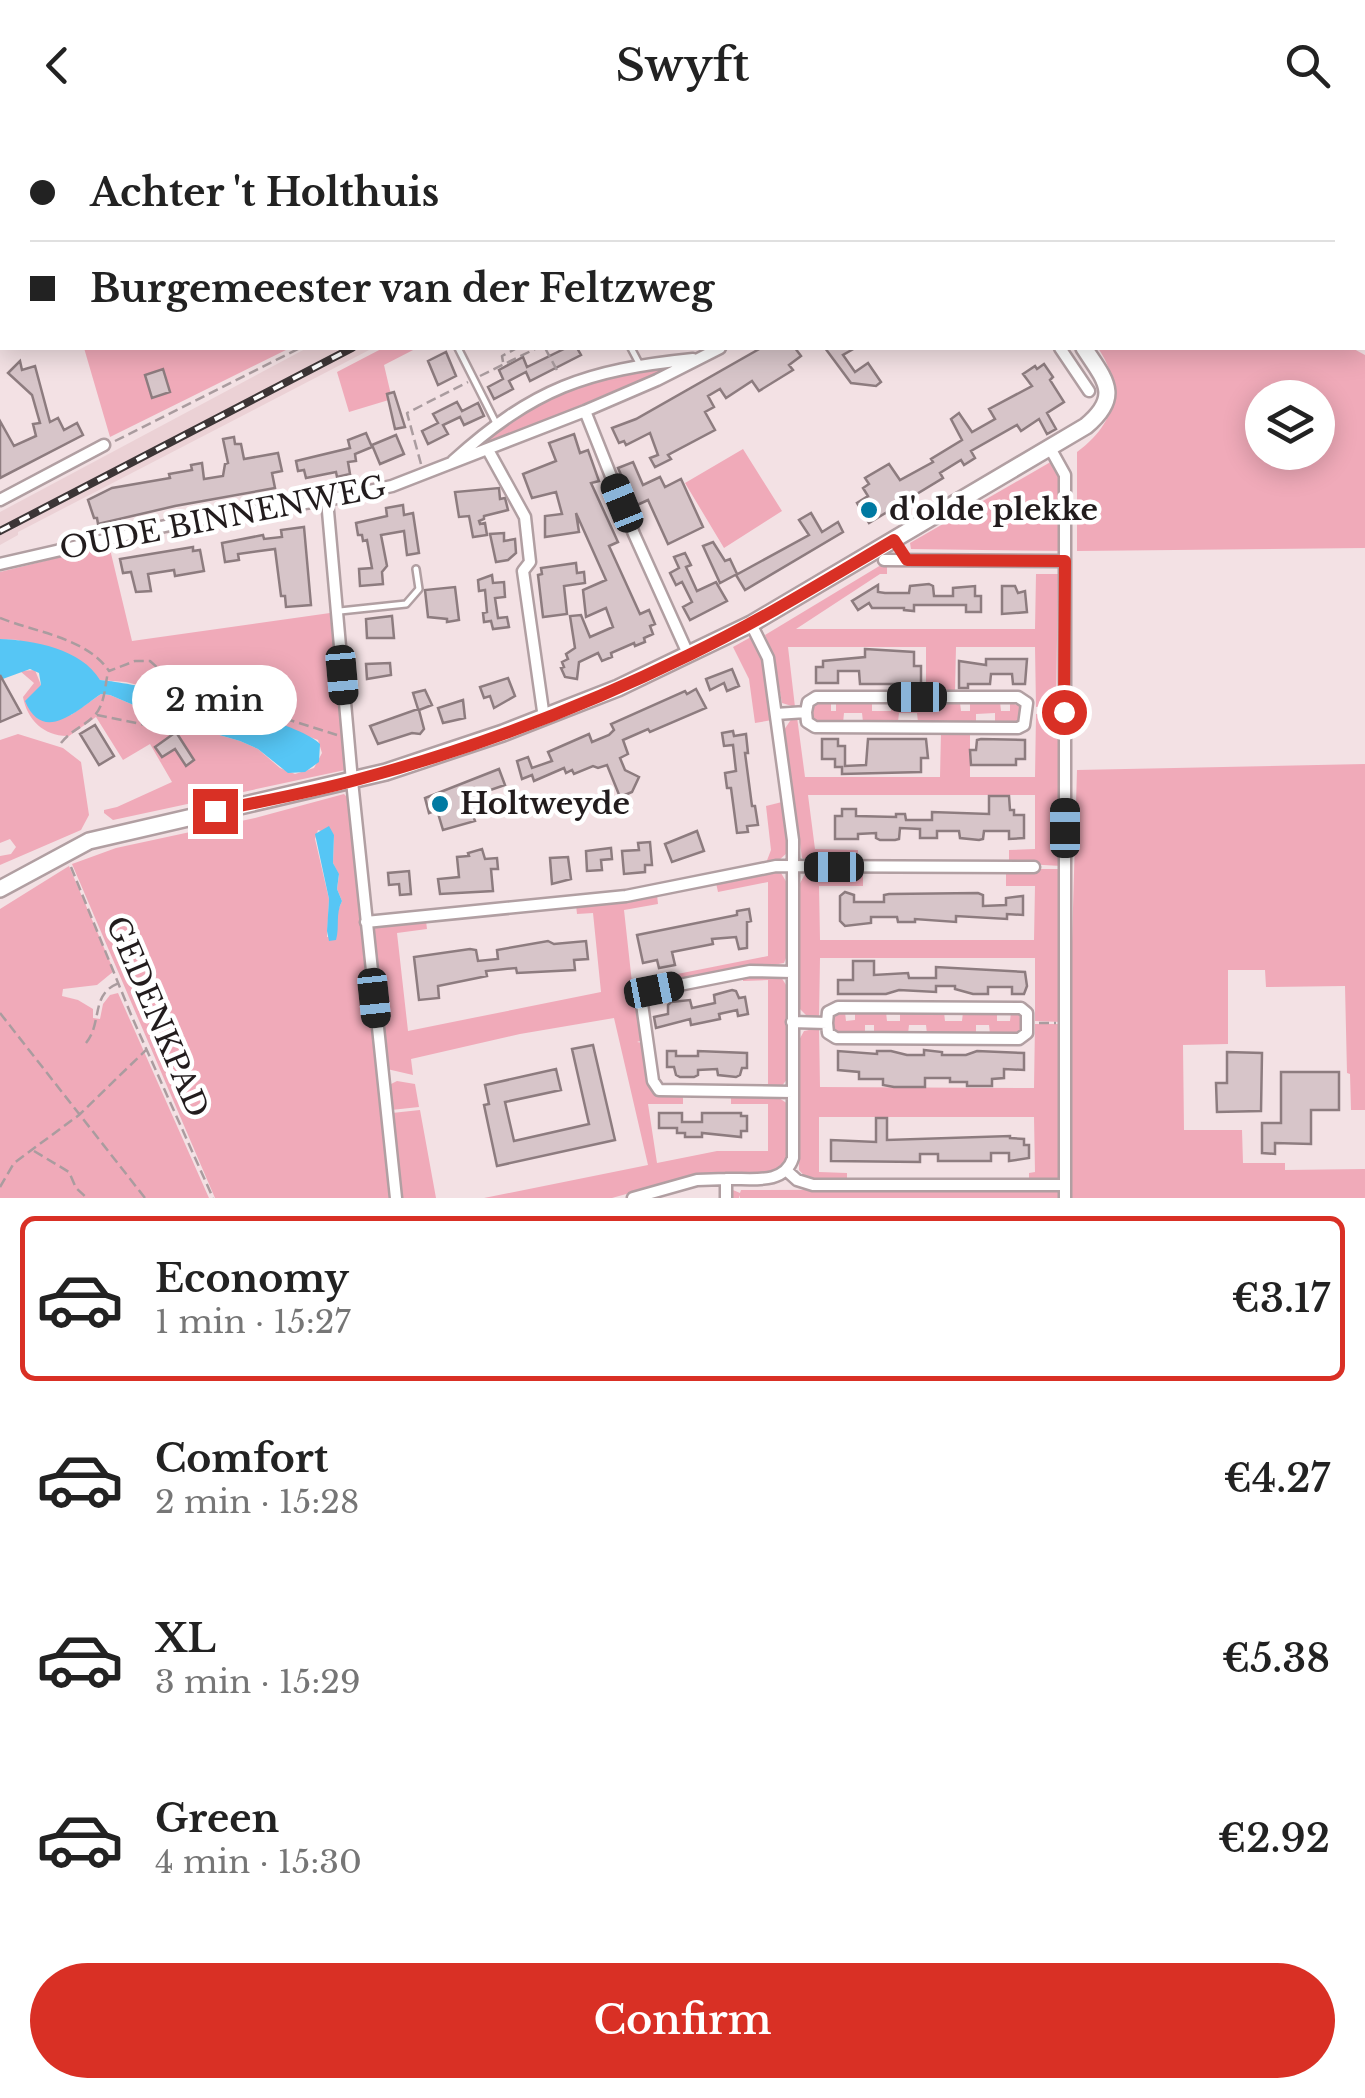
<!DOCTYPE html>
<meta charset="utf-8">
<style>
:root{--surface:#fff;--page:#f6f6f6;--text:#222;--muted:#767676;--line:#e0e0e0;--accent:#d93025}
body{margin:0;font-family:"Libre Baskerville",serif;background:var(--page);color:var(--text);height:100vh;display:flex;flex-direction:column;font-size:38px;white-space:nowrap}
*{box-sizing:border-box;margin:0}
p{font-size:32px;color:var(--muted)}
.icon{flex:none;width:55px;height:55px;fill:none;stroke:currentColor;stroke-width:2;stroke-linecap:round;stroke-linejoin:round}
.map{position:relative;height:1068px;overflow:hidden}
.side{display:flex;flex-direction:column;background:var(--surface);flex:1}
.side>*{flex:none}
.guide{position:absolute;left:0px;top:0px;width:1365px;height:220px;box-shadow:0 5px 25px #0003;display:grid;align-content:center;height:220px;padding:0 30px;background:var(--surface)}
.fabs{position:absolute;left:1245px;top:250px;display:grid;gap:20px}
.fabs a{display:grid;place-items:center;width:90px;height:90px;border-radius:50%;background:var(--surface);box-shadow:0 5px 25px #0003;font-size:50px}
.end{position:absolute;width:45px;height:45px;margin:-22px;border:12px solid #d93025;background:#fff;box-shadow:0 0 0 5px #fff}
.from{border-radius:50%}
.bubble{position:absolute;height:70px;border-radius:35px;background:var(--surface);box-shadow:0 5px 25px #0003;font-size:32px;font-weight:600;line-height:70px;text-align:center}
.car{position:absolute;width:30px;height:60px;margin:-30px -15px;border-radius:12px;box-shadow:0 0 8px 2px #0007;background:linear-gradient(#222 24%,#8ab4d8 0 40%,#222 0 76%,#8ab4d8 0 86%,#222 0)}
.guide b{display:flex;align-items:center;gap:35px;height:95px;font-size:38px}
.guide b+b{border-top:2px solid var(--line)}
.guide i{width:25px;height:25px;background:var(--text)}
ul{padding:18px 0 0;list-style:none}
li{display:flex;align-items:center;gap:30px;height:165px;margin:0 20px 15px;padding:0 10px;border:5px solid transparent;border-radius:15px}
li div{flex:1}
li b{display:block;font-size:38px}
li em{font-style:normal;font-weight:600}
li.active{border-color:var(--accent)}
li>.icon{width:90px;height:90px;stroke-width:1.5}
.button{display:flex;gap:20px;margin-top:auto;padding:20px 30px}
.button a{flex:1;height:115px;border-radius:60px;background:var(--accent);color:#fff;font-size:40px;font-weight:600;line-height:115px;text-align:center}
header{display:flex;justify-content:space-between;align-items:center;height:130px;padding:0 30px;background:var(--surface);font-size:45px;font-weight:600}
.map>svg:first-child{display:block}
</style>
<header><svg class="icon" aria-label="back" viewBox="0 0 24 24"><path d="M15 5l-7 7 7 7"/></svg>Swyft<svg class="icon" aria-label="search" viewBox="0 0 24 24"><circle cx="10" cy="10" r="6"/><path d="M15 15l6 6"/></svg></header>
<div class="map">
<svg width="1365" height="1068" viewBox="0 0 1365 1068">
<rect width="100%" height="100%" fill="#f3e1e4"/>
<path fill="#ebd1d5" d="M307 218H373L18 402V405L0 415V382Z"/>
<path fill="#f0aab9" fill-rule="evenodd" d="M1 0H722L2 2V6Z
M84 218H290L110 307Z
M383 218H417L384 235 392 269 349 282 337 242Z
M1098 218H1352L1365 225V418L1077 421V322C1115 294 1125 258 1098 218ZM1262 268H1318V322H1262Z
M670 237 475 320 473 318C542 268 586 247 670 237Z
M743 319 782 381 724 418 685 353Z
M1054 330 1062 345V421L911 419 910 413Z
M109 415 132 511 330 483 345 640 113 690 104 683V680L117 677 172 652 150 614 123 630 96 587 69 606C45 607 27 590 23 567L34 553 20 541 35 540 41 555 71 585 101 564 110 565 171 591 240 611 258 619 280 638 295 644 314 638 322 623 318 610 229 578 126 552 100 550 18 510 0 509V442Z
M881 435 887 436V444H880L796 499H1035L1036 444H1058L1056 576 1036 577 1035 517H956L955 561H926V517H788L795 577 782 573 773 525 765 505Z
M751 507 763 527 772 590 755 593 749 549 733 517Z
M816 572H831V581H836V572H872V581H891V572H927V581H937V572L960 573 961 581H970V573L1000 572 1001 581H1010V573L1022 576 1021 591 995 592V583L976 584V592H918L917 583H899L898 592H863L862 583H844L843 593 816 592 812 588V575Z
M1062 583V736L1009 733V720L1035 719V665H808L815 719 858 720V732H808L802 728 784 600 792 588 797 587 805 647H940L941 603H970V647H1035L1036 584Z
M18 604 63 618 81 632 89 685 81 700 0 735V726L11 724 16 717 10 709 0 713V610Z
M1365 634V980H1351L1350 944 1347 943 1345 856 1266 857 1265 840H1228V914L1183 915 1184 1000H1242L1243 1033H1285V1040L1365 1039V1068H1070L1069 916 1077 640Z
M344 664 348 668 391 1068H215L72 734 116 718 255 688ZM318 700 334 705 333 733 339 745 337 759 342 771 336 785 337 806 327 807 329 769 315 709Z
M782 672 788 722 778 731 766 733 771 720 766 676Z
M69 736 114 841 97 855 63 859 62 866 78 870 93 879V888L100 889 103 874 110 865 118 863 209 1068H0V779Z
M1034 739H1062V892L1035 891V828H820L819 887 807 886 800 879 798 757 805 744 863 742V756H819L820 810H1034L1035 756H1006V742H1033Z
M773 741 781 743 787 753 788 823 784 833 648 858 643 910 637 912 643 913 653 959 662 966H683V974H648L657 1033 717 1021H768V974H731V966H776L788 974C788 997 795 1029 774 1042L694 1045 612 1068H484L648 1035 614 888 520 904 411 929 413 945 387 939 373 799 385 794 426 791 427 799 397 803 408 901 601 862 593 783 577 784 576 775 657 765 658 774 624 780 632 853 768 826V752L718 762 716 753Z
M751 845 781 847 788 858V948L781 957 748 958V954H768V850L743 851V847Z
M835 882H845L846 891 855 890V882H886L887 891H900V882H944L945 891H962L963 882H997V891H1010L1011 882 1019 883 1022 899 1016 904H990L989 895H976V904H927L926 895H909L908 904H874V895H865V904L837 903 832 900Z
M1035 894H1062V1051H1029V1043L1035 1042 1034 987H819V1042L847 1043V1050L807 1049 799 1040 798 912 804 901 819 898 820 957 1034 958Z
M397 951 415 954 419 977 391 980 389 955Z
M420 980 436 1068H401L392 983Z
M1062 1059V1068H740V1065L739 1068H730L733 1060 740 1063 741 1060Z"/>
<path fill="#56c6f5" d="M0 509C33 510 82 519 100 550 139 553 296 589 320 614L319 632 305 642 288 643 258 619 240 611 171 591 110 565 101 564C76 581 43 614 25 571L41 555 39 543 30 539 0 550Z
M329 696 334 705 333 733 339 744 337 759 342 771C335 785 340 796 336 810L329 811 327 801 329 769 315 704Z"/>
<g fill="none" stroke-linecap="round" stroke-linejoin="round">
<path stroke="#56c6f5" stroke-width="4" d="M426 0V2"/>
</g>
<path fill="#d7c5c9" stroke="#8d7c7f" stroke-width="2.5" d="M566 218H577L581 225 530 251 526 242 509 251 513 259 494 269 488 257 503 249 499 240 523 227 527 237Z
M761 218H795L801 226 789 235 793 240 759 261 752 251 726 268 720 259 708 266 714 277 705 282 715 300 668 325 671 329 655 337 650 328 658 325 650 303 626 315 624 311 619 313 612 298 636 289Z
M825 218H855L843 225 855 242 868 233 881 252 876 256 851 253Z
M446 222 456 246 438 255 428 231Z
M20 231 22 240 35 236 50 292 58 288 64 300 77 293 83 305 0 348V291L14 316 36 306 33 294 40 293 32 265 8 243Z
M1044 234 1053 247 1050 250 1064 272 1047 283 1056 299 1047 304 1039 289 1021 301 1017 295 971 321 975 328 964 335 961 330 940 343 943 348 869 393 857 373 868 366 863 358 869 354 865 348 889 334 900 350 933 332 931 329 962 310 951 289 959 283 972 302 995 289 989 279 1032 256 1023 244 1035 236 1037 239Z
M163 239 170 262 152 268 145 245Z
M394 262 405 297 395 299 387 264Z
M457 272 462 281 478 273 484 286 464 295 460 287 443 295 448 304 428 314 422 301 438 293 433 284Z
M366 303 372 317 355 324 356 331 348 332 350 344 337 347 336 342 306 348 304 340 298 341 296 331 350 318 348 310Z
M574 304 580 323 588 320 599 351 591 353 618 412 609 416 640 484 649 480 655 494 650 496 653 504 644 508 645 512 635 516 634 513 611 523 612 527 602 531 598 523 579 532 577 549 565 547 561 538 564 537 562 532 568 529 566 524 575 518 570 486 581 485 590 507 613 497 606 478 586 487 583 460 606 450 576 383 579 402 545 407V386L562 384 556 362 532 368 523 344 556 331 549 313Z
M396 305 404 324 380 334 372 315Z
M234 307 235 314H241L244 329 278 323 282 341 272 343 275 358 175 376 98 394 97 388H94L88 370 112 358 170 348 169 344 192 340 191 335 202 333 204 349 223 346 225 334 228 333 223 309Z
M633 332 643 355 660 347 665 357 681 349 703 397 668 414 648 370 635 376 618 338Z
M499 358 500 369 505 368 508 380 484 386V389L479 391 480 394 485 393 487 405 473 407 469 386 459 387 455 362Z
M403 375 404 385 413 383 419 423 407 425 404 401 381 405 387 436 382 442 383 454 360 456 359 439 372 438 367 410 363 411 362 405H358L356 393 387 386 386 378Z
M811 383 822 402 838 392 843 402 745 460 736 445 809 405 799 390Z
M304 397 311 475 286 477 285 466H281L275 419 238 424 239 430 225 432 222 413 263 405 264 409 282 407 281 400Z
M504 403V411L515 409 516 423 508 430 496 432 490 404Z
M713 412 725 431 730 429 737 444 720 453 703 416Z
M193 417V421L200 420 204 441 175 446 174 440 148 444 151 461 136 462 131 442 123 443 120 429Z
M685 423 691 435 686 437 697 461 716 452 727 471 690 490 683 477 692 472 682 452 676 455 670 443 679 438 674 427Z
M576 433 577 443 584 442 585 453 564 456 567 484 543 487 538 445 542 444 541 438Z
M492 445 493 453 504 452 505 467 495 468 498 488 507 487 509 497 493 499 491 491 484 492 483 483 487 482 485 460 479 461 478 450Z
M929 454 933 456 934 466H953V458L975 456V466H981V482H966V475H914V481L904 480V478H872L869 473 858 480 852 471 878 455V462L885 463H909L910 456Z
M1002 456H1015L1018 463 1025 461 1027 482 1002 484Z
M455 457 459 490 447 492V489L428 487 425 460Z
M392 486 394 508H367L366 489Z
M865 519 914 522V536H921V554H860L859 541H838V553H816V537H823V531L865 527Z
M986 529H1027L1025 554H1013L1012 544H991L990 554H968V558H959V531L986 535Z
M390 533 391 545 367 549 366 534Z
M732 539 739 556 727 561 724 553 710 560 706 549Z
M0 545 21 583 0 592Z
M508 548 515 566 494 578 490 566 484 568 480 557Z
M696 559 706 578 650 602 648 599 623 610 628 624 620 628 625 640 639 647 632 662 620 667 607 635 598 638 593 636 574 644 572 640 566 643 564 638 534 651 532 645 522 649 517 631 528 627 532 638 552 631 548 622 589 604 592 612 609 605 614 600 611 594 685 561 687 564Z
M425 560 432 575 419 580 424 599 420 604 412 603 378 614 370 596 418 579 413 563Z
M463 570 465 588 443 593 438 578Z
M95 595 114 626 99 635 80 604Z
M733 601 734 606 746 604 748 623H745L752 676H755L758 695 747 696 748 702 737 703 731 658H727L725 643 736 641 733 615 724 616 722 603Z
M176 602 194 630 186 636 175 619 162 627 155 617Z
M822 609H838V616H845V636L866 635 868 609H926L928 628H921V642L842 644V637H835V629H822Z
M981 609 1025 610V629H1016V635H971L970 620H976L977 610Z
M499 639 505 655 467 668 475 691 443 700 437 680 429 683 425 668Z
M989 666H1009L1010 680H1014V685H1024V708L1009 709V701H984L983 709 979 710 960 708 959 701H937V708H920V699L900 698 899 709 895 710H880L876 708V703L858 704V709H835V686H842V679H856V686L896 687V684H905L906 690H932V682L989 684Z
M697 701 704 721 672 732 665 714Z
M650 712 652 735H645V742L624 744 622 721 639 720 638 713Z
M611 718 612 729 601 730 602 740 587 741 586 721Z
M482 719 485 729 497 728 498 739H491L493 761 440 764 438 749 459 747 457 727 469 726 468 723Z
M568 727 571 749 552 754 550 728Z
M409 741 411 764 400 765 399 754 389 755 388 743Z
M845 762 854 765V772H884V765L889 764 978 763 983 765V776L1006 775V768L1023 766V785L1007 784V789L956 786V792L915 789V792H898L897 787H871V793L845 796 840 791V766Z
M749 779 751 791 747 792V818L739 819 736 807 712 809 713 814 672 822 675 835 659 838 657 830 643 833 637 805 737 785V781Z
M548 811 554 814 586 811 588 829 574 830 575 840 517 843 516 838 486 841 487 846 438 856 439 868 419 870 414 827 470 819 476 820 478 831 498 829 497 820Z
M853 831H874V845L908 843 909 848H936V837L1025 842 1027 856 1024 864H1012V857H988V864H973L955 859V856H936V862L899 860 886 864H838V850H853Z
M732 860 736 861 739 868 745 867 748 884 738 886 737 880 719 884 720 889 691 895 690 889 656 898 654 887 668 884V875L671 872 690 870 692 878 715 873 714 865Z
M593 915 615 1010 497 1036 484 975 489 974 485 955 556 939 561 960 505 972 514 1011 589 994 572 919Z
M924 920 942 922V925H966L977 921 1024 923V940L1004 939V948L992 949V956H967V952H950V948H925V957H894L883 955V949H859V942L838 940V921L877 924V921H891L907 925H924Z
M667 921H676V926H698V921L747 923V938H742L740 945 736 947 718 945 717 939 698 940V945L694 947H680L676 945 674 937H667Z
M1227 922 1262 923 1261 981 1217 982 1216 953H1227Z
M1281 942H1339V980H1311V1014L1275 1013V1024L1262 1023V993H1281Z
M659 983H682V992H702V983H741V986H747V1001H741V1007L702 1003V1007H685V1003H677V998H659Z
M876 988H887V1010L1010 1006V1008L1024 1009V1015H1029V1028L1009 1031V1023H991V1031H938V1024H920V1032L831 1031V1010L876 1012Z"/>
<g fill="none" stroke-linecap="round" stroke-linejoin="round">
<defs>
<path id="lane" d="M458 218 496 293
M631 218 640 235
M340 481 406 474 419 459 416 439"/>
<path id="street" d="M1256 0 1259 2
M1362 90 1365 92
M1060 218 1089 261
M585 281 634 404 689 526
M1050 318 1065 345V1068
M488 320 525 387 530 432 523 441 544 588
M453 331C534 258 586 240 693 229
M0 370 104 315
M327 370 352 651 396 1068
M884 430 1065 431
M0 434 174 394 343 367 392 356 585 281 657 250 720 218
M776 584 806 582 807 592 815 597 1018 598 1024 595 1027 573 1018 567H816L808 572 806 582
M366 792 626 766 776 736 1034 737
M792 842 750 841 654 860 646 865 642 874 653 951 659 960 793 962
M792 892 827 893 828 903 836 908 1019 909 1027 903V883L1021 878 838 877 828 882 827 893
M787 1041 797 1050 813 1055H1065
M633 1068 697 1050 726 1049
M726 1068V1049C750 1048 784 1056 793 1028V710L768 528 751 494"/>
<path id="secondary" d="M1144 2 1147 0
M0 759 89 711 386 642 503 603 618 558 751 494 1086 296C1122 266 1105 250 1084 218"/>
</defs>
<use href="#lane" stroke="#b19fa2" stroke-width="10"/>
<use href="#street" stroke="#b19fa2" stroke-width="15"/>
<use href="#secondary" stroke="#b19fa2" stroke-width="20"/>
<path stroke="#aa9c9f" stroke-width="2.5" stroke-dasharray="10 5" stroke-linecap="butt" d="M724 2 729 0
M545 218 559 244
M503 232 502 226 517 218
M480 246 537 218
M115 311 300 218
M421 334 407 283 468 252
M0 488C35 502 87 508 109 541L135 531H150L176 554 337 605
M1039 582H1056
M97 585 176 601
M61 613C71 600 85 596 95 585 105 574 105 555 108 542
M71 737 132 887 213 1068
M0 883 145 1068
M1039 893H1056
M86 913C103 892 90 864 119 853
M34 1021 69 1042 76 1058 87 1068
M0 1057 14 1033 79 985 147 919"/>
<use href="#lane" stroke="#fff" stroke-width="5"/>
<use href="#street" stroke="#fff" stroke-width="10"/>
<use href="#secondary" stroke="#fff" stroke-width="15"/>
<defs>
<path id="rail" d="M767 2 772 0
M0 401 352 218"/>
</defs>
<use href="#rail" stroke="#3c3536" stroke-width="8"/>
<use href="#rail" stroke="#fff" stroke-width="4" stroke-dasharray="11" stroke-linecap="butt"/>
</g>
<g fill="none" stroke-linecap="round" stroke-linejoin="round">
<path stroke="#d93025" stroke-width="12" d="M215 681C262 671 309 663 356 650 470 620 583 577 689 525 760 491 826 450 894 410L907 430 1065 431 1064 582"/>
</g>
<g fill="#007aa2" stroke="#fff" stroke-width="4">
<circle cx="869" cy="380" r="10"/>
<circle cx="440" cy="674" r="10"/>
</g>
<g text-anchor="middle" stroke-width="9" stroke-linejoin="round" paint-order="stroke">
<g font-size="30" font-weight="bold" fill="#221c1d" stroke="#fff" text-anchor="start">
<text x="889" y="390">d'olde plekke</text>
<text x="460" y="684">Holtweyde</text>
</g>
<g font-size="30" fill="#221c1d" stroke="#fff">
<text transform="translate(223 388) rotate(-11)" y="10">OUDE BINNENWEG</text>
<text transform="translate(157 887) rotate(67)" y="10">GEDENKPAD</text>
</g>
</g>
</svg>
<div class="fabs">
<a><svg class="icon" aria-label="layers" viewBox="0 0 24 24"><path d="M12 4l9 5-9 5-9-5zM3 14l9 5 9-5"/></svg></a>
</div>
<i class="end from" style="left:1064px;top:582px"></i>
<i class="end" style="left:215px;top:681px"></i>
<div class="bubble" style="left:132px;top:535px;width:165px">2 min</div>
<i class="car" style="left:622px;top:373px;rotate:338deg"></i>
<i class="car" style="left:342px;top:545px;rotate:175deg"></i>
<i class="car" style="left:917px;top:567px;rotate:270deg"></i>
<i class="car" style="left:1065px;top:698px;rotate:0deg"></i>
<i class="car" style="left:834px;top:737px;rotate:270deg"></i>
<i class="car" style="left:654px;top:860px;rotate:79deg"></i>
<i class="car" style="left:374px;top:868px;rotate:174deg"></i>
<div class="guide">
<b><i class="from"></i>Achter 't Holthuis</b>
<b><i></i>Burgemeester van der Feltzweg</b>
</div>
</div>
<section class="side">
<ul>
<li class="active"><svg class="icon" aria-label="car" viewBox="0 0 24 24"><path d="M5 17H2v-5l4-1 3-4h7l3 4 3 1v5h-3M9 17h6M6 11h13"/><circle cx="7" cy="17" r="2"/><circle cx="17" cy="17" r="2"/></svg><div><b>Economy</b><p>1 min · 15:27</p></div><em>€3.17</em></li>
<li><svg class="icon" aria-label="car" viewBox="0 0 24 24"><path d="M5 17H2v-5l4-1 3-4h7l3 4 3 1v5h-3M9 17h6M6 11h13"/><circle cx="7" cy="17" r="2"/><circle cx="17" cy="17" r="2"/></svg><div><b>Comfort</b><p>2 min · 15:28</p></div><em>€4.27</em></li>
<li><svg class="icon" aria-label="car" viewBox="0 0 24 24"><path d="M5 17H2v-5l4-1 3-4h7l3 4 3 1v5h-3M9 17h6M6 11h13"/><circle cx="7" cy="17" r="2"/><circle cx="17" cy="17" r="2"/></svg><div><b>XL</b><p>3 min · 15:29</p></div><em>€5.38</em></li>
<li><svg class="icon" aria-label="car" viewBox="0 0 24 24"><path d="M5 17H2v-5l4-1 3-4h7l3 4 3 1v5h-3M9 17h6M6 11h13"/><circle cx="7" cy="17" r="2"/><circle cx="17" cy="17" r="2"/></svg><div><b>Green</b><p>4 min · 15:30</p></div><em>€2.92</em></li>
</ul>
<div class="button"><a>Confirm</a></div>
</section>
